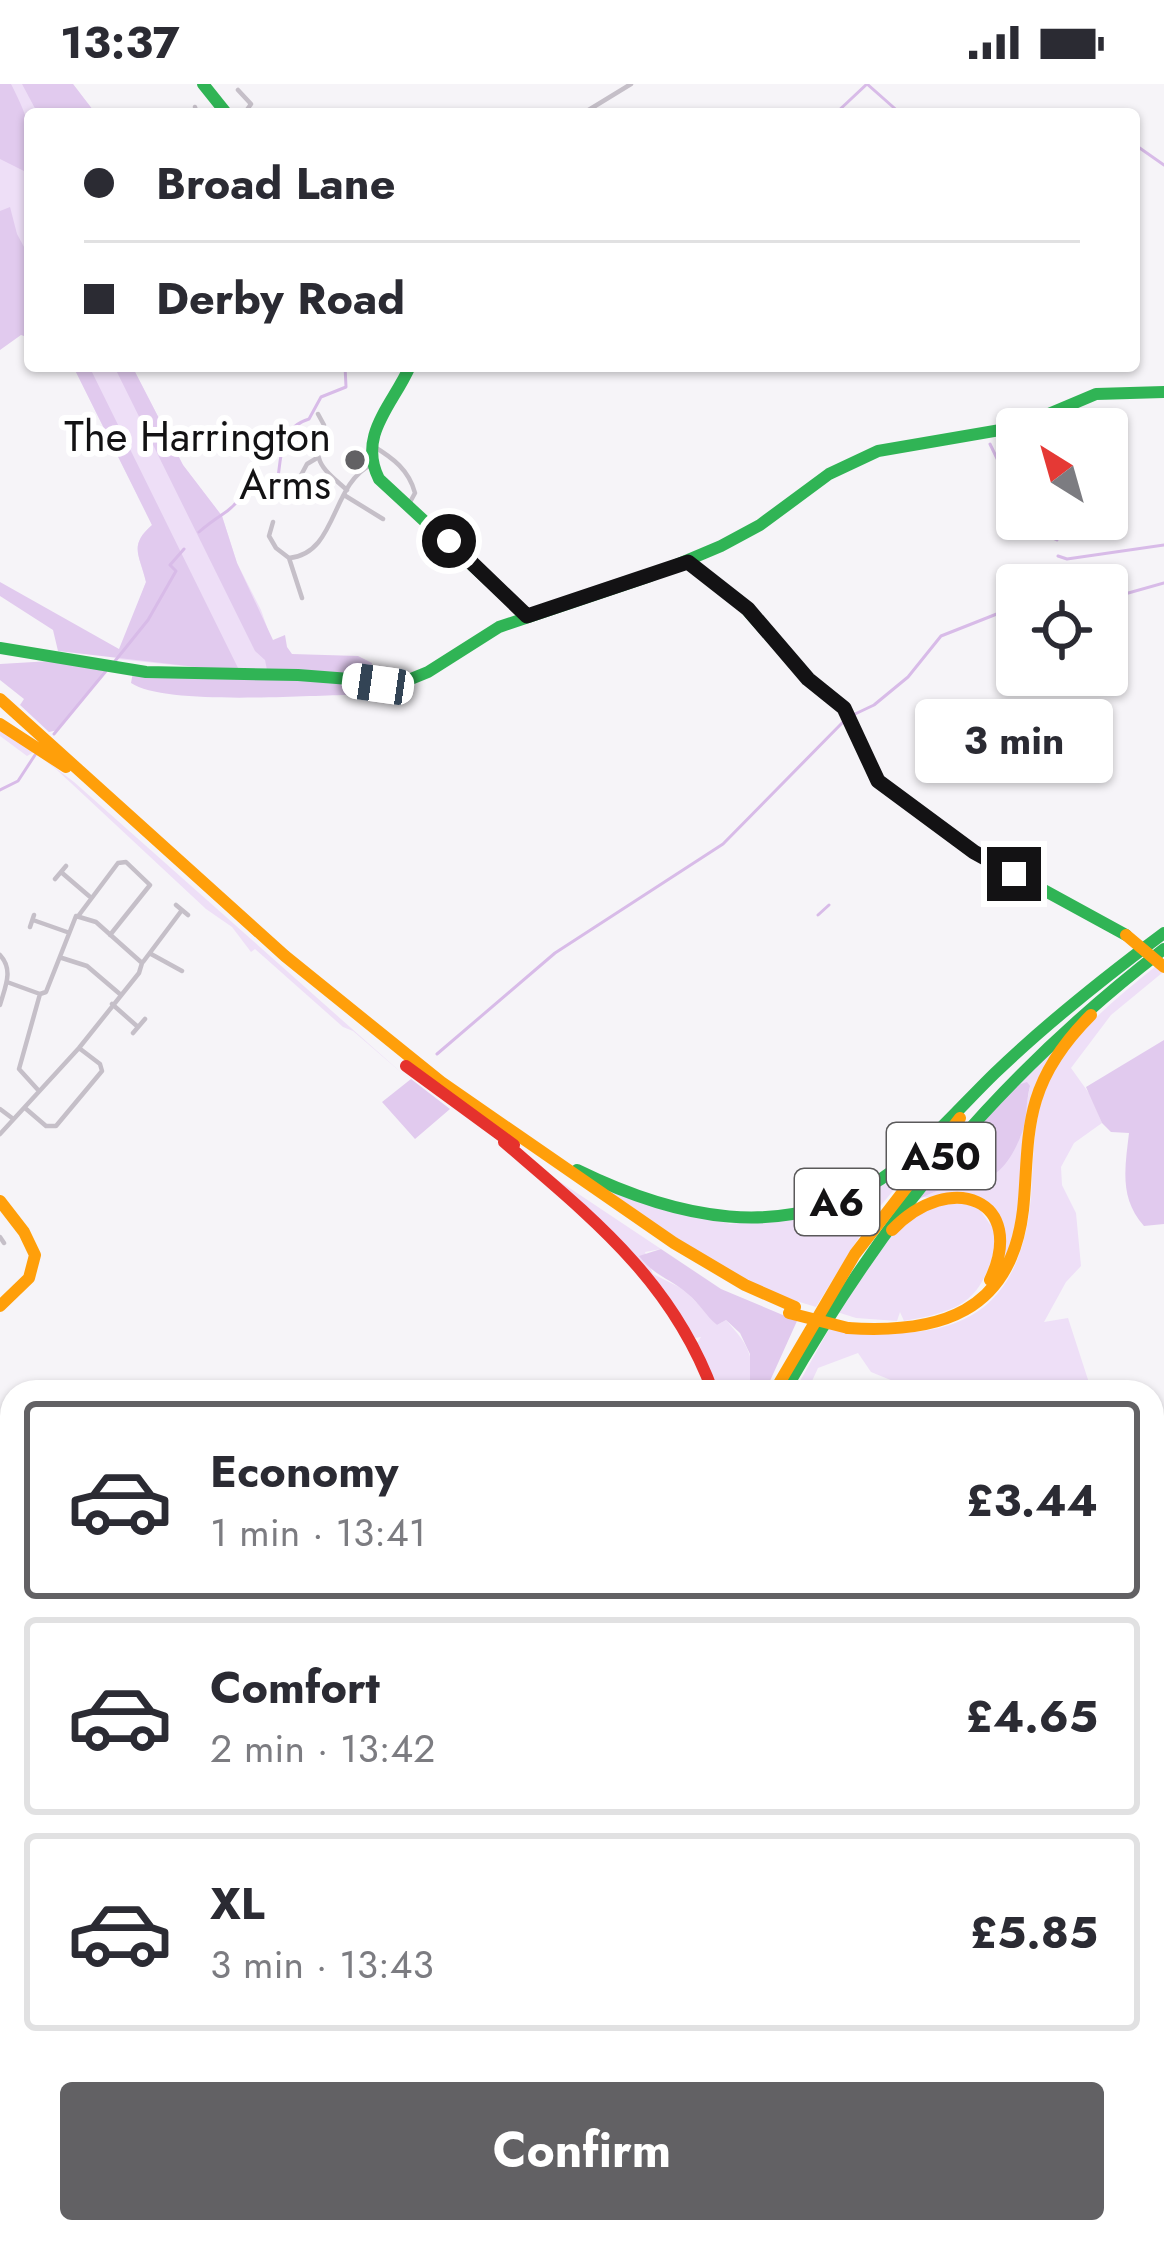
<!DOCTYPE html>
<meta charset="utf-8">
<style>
:root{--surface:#fff;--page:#f7f7f7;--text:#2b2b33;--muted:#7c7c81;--line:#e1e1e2;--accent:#626164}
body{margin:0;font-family:Jost,sans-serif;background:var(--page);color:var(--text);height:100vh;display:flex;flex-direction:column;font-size:45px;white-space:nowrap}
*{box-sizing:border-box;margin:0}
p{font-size:39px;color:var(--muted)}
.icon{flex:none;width:66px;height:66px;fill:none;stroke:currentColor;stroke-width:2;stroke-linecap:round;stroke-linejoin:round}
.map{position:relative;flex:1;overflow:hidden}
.side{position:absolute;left:0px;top:1296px;width:1164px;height:864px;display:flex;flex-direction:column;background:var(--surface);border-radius:36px 36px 0 0;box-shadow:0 3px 9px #0004}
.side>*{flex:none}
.banner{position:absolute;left:24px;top:24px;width:1116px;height:264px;border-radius:12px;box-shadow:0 3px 9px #0004;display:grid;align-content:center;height:264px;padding:0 60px;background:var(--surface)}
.needle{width:78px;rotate:323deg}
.fabs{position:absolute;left:996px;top:324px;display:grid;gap:24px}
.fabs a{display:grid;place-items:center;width:132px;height:132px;border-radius:12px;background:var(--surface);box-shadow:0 3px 9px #0004;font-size:60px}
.end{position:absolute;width:54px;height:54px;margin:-27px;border:15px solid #131214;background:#fff;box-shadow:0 0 0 6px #fff}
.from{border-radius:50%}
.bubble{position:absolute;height:84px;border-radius:12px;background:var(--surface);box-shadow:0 3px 9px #0004;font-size:39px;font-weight:700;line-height:84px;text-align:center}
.car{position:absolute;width:36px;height:72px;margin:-36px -18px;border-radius:15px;box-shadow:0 0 9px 3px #0007;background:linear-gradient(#fff 24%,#345 0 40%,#fff 0 76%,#345 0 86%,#fff 0)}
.banner b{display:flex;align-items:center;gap:42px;height:114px;font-size:45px}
.banner b+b{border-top:3px solid var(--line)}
.banner i{width:30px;height:30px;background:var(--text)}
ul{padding:21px 0 0;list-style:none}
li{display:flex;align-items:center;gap:36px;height:198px;margin:0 24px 18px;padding:0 36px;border:6px solid var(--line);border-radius:12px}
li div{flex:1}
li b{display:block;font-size:45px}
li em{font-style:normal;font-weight:700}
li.current{border-color:var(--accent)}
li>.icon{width:108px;height:108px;stroke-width:1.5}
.button{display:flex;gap:24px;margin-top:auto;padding:24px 60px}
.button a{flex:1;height:138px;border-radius:12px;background:var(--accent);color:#fff;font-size:48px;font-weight:700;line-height:138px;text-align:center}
.status{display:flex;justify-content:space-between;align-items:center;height:84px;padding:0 60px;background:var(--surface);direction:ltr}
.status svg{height:33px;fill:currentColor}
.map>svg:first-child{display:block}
</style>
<div class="status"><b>13:37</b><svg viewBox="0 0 49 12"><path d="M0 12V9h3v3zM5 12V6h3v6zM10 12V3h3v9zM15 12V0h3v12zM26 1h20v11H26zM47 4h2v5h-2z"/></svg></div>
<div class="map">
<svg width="1164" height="2160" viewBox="0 0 1164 2160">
<rect width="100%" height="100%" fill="#f6f4f8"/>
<path fill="#eedff7" d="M0 0H73L96 30H30V177L0 127Z
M73 282H132L183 381 222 432 237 479 261 526 282 586 240 588 117 575 146 498C140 471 128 462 152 441Z
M0 642 74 698 404 991 353 947 343 943 255 865 251 868 232 843 206 825 57 686 34 668 27 672 0 652Z
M1156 882 1162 889 1111 931 1071 984 1091 1012 1102 1039 1074 1059 1061 1083 1062 1101 1076 1129 1081 1182 1066 1198 1044 1238 1068 1234 1092 1308H920L871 1288 858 1269 818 1284 807 1308H794L829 1245C942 1259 1019 1244 1031 1113 1034 1073 1032 1032 1050 995 1072 948 1117 914 1156 882Z
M1088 928 1041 991 1020 1135 1003 1179 983 1118 922 1113 950 1102 981 1099 1021 1052 1030 1002 1008 1004Z
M948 1041 872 1132 816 1223 760 1206 567 1085 730 1140 851 1116 856 1119V1113Z
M541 1085 661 1165 645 1168 653 1190 685 1206 717 1241 726 1236C736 1248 748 1259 751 1277 752 1289 749 1296 752 1307L715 1308 697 1259 701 1253 695 1254 685 1237Z
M941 1116 976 1120 998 1152C983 1214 968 1226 904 1237L900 1228 897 1237 856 1234 837 1228 894 1148 907 1135Z"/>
<path fill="#e1caee" d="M0 0H11C26 30 38 54 24 87L0 75Z
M22 0H73L96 30H38Z
M10 123 17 150 30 174V254L21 251 0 266V127Z
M73 282H89L240 588 58 567 53 546 0 512V498L119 565 146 498C140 471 128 462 152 441Z
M114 282H132L183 381 222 432 237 479 273 556 285 551 287 563 292 570 358 572 372 579 369 590 352 594 267 586 265 576 255 567Z
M51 577 108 585 58 646 49 648 20 621 24 615 0 596V580Z
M133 588 209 595H306L369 603V609L351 611C304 611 165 622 131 599Z
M1164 956V1140L1144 1142C1119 1114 1125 1084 1129 1049L1111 1048 1102 1039 1086 1003Z
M411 995 450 1025 415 1055 382 1018Z
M1027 998 1030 1002C1026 1017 1027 1035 1022 1049 994 1120 965 1085 911 1120L1008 1004Z
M661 1165 721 1205 797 1237 765 1308H750V1270L740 1249 726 1236 717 1241C706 1232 699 1219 688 1210 670 1194 655 1193 639 1172Z"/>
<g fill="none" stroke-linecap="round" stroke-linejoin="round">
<path stroke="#d8bbe8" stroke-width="3" d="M835 30 867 0 901 30
M1134 60 1164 81
M990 360 1017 416
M278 394C281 370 281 343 309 335L321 313 346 303 345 282
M1029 435 1041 449 1057 456
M199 448C208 440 214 436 223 430 248 414 233 405 273 400L277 395
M1058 472 1067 475 1164 461
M1107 515 1164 499
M115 577 148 536 176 487 170 481 184 465
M855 630 874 621 908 593 941 552 1017 522
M54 650 106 587
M0 706 18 697 35 671
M818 831 829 821
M437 970 555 869 723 760 844 637"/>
<path stroke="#c5bfc8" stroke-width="4.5" d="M238 6 251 20 244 30
M195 23 197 30
M582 30 631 0
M318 330 324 341C311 376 319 382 347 406
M373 362C393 374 409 386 415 409L409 420
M299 395 307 380 317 374
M344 411 383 435
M273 438 269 452 276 464 289 474C337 470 331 400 371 381
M289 474 302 514
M61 788 89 812
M55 795 66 782
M176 821 188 831
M79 831 118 779 126 778 150 801 110 851
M33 836 67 848
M30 843 34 831
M151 870 182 887
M0 871C14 886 5 903 0 921
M62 874 87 882 121 911
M143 878 182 826
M112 920 138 943
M133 949 145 935
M39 1007 19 985 40 910
M25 1024 46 1042H56L102 987 100 980 79 964
M0 1025 12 1034
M0 1050 79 964 139 889 142 879 96 838 76 832 46 908 40 910 7 898
M0 1153 4 1159
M1152 1602 1164 1603
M0 2142 5 2144 12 2136"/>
<path stroke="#30b455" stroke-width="12" d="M203 0 227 30
M410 282C393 321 357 351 379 395L527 532
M688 478 738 516 808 595 844 624 878 696 974 768 1126 851
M0 564 146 588 298 591 401 599 428 588 499 543 650 492 721 462 760 441 829 390 878 367 1018 343 1096 310 1164 308
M577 1086C675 1134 783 1159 881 1095 924 1066 958 1025 995 989 1048 938 1105 893 1164 849
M784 1308C888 1127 998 993 1164 865"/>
<path stroke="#ff9f0a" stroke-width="12" d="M0 615 285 872 441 998 674 1159 745 1201 795 1223
M0 640 66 683
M0 1117 24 1148 35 1171 29 1194 0 1222
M892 1146C951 1085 1028 1116 990 1196
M848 1244C939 1250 1011 1229 1023 1126 1027 1090 1025 1052 1036 1016 1046 983 1067 955 1091 931
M774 1308 855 1170 960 1034"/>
<path stroke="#e5322d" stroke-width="12" d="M406 982 514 1061
M504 1058C591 1133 672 1196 713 1308
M485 2160 491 2148"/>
<path stroke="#ff9f0a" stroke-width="12" d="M1126 851 1164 883
M789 1229 848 1244"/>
</g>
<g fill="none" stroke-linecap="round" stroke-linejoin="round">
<path stroke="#131214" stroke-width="15" d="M449 457 527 532 688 478 748 525 808 595 844 624 878 697 974 768 1014 790"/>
</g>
<circle fill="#626164" stroke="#fff" stroke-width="4.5" cx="355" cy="376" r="12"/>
<g text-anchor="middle" stroke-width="12" stroke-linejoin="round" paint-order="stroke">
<g fill="#fff" stroke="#5a595a" stroke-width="3">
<rect x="887" y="1039" width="108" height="66" rx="9"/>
<rect x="795" y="1085" width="84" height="66" rx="9"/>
</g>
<g font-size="39" font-weight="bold" fill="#131214">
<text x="941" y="1086">A50</text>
<text x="837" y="1132">A6</text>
</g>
<g font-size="42" fill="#131214" stroke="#fff" text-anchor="end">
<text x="331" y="367">The Harrington<tspan x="331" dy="48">Arms</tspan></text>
</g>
</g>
</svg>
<div class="fabs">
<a><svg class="needle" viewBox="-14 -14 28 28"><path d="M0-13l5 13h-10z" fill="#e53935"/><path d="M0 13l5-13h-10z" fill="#7c7c81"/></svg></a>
<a><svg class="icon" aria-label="locate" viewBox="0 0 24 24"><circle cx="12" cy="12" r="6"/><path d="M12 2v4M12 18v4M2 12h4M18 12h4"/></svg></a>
</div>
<i class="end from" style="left:449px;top:457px"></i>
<i class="end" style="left:1014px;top:790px"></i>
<div class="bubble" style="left:915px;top:615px;width:198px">3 min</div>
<i class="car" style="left:378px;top:600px;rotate:278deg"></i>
<div class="banner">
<b><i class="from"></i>Broad Lane</b>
<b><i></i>Derby Road</b>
</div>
<section class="side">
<ul>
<li class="current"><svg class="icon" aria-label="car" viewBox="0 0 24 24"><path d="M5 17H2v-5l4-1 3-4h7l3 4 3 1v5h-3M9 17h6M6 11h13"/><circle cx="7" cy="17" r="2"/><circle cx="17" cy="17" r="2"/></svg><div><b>Economy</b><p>1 min · 13:41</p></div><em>£3.44</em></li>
<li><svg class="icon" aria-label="car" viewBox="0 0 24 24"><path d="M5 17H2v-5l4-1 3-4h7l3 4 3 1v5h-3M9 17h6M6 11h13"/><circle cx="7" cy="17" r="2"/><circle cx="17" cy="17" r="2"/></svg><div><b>Comfort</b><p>2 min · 13:42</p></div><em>£4.65</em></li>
<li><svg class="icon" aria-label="car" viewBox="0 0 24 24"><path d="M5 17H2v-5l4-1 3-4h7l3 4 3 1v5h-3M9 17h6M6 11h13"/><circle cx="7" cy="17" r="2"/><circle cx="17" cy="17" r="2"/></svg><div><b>XL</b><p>3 min · 13:43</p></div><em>£5.85</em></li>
</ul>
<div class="button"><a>Confirm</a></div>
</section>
</div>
